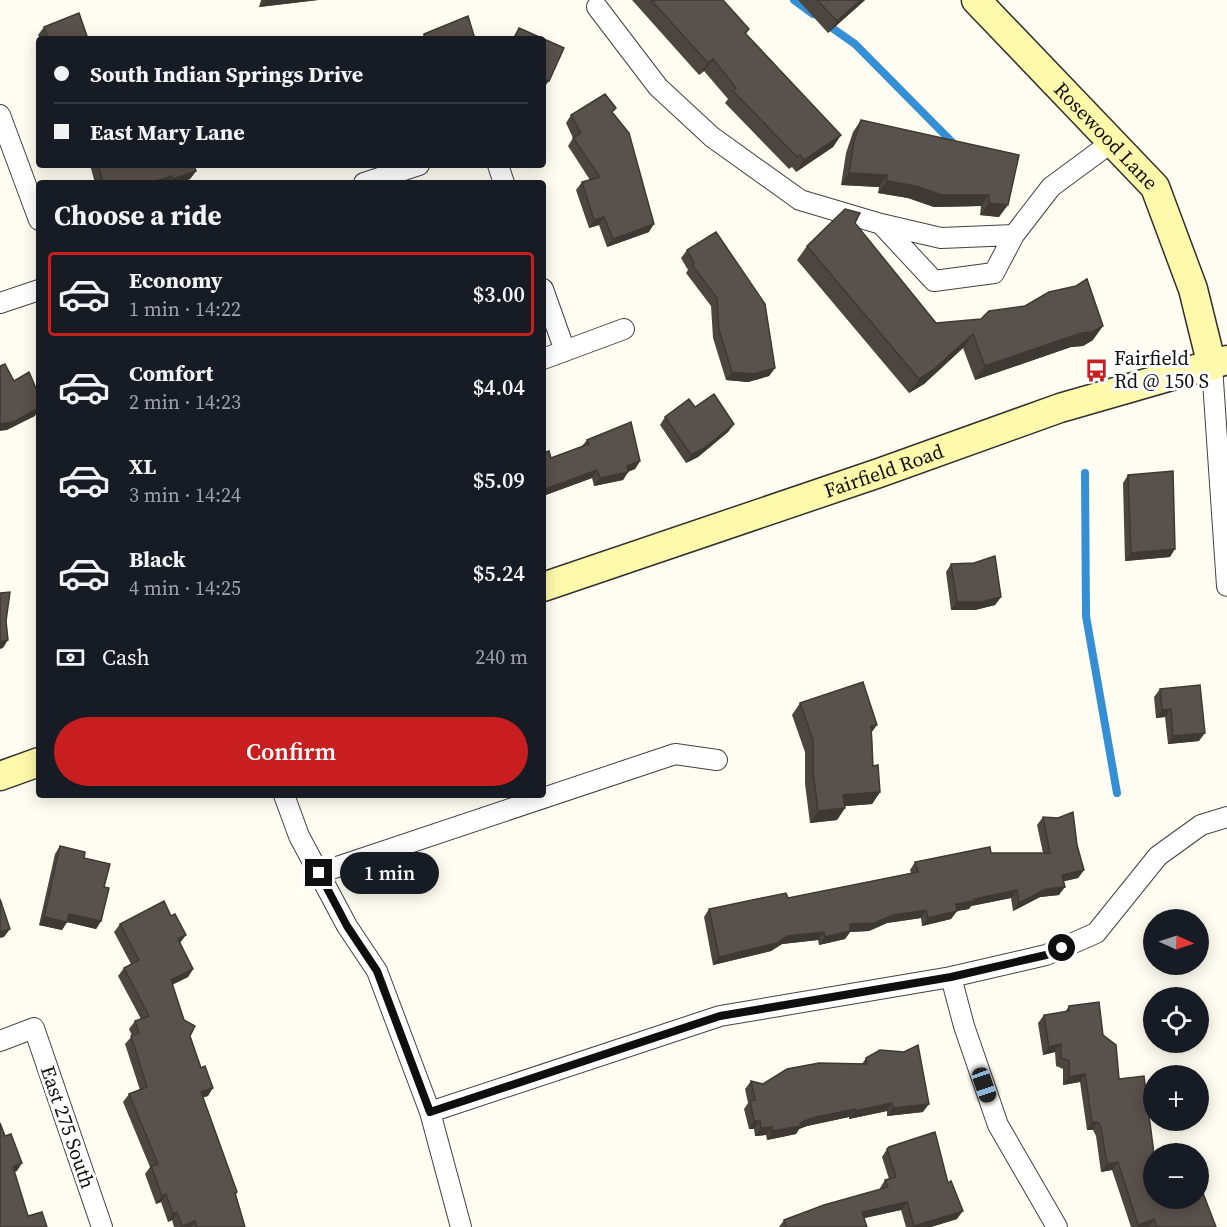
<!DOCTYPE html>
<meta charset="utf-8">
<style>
:root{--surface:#171b24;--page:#20242c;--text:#f1f3f6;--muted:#9ea1a6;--line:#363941;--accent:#c91e1f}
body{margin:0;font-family:"Source Serif 4",serif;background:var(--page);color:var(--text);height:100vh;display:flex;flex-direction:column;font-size:22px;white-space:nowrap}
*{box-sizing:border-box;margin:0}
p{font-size:20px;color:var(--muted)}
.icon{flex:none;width:33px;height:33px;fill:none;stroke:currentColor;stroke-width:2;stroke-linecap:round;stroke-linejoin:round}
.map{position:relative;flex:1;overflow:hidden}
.details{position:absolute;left:36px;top:180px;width:510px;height:618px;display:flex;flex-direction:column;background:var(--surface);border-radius:6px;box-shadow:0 3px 15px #0003}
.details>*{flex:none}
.hud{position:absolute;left:36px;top:36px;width:510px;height:132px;border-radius:6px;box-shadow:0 3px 15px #0003;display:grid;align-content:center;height:132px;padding:0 18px;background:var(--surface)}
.needle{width:39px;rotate:93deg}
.fabs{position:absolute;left:1143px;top:909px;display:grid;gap:12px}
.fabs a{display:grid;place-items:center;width:66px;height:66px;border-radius:50%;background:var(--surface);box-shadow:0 3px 15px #0003;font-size:30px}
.end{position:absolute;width:27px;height:27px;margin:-14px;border:8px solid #0f0f0f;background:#fff;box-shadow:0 0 0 3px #fff}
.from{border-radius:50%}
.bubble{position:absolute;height:42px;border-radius:21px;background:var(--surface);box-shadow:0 3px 15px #0003;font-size:20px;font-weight:600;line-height:42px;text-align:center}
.car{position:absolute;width:18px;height:36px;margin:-18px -9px;border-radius:8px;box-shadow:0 0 4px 2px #0007;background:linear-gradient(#222 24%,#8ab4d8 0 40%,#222 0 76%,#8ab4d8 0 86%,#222 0)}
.hud b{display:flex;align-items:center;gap:21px;height:57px;font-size:22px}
.hud b+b{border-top:2px solid var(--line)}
.hud i{width:15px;height:15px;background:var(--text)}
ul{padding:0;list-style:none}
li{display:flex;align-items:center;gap:18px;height:84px;margin:0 12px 9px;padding:0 6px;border:3px solid transparent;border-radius:6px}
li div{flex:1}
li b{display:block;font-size:22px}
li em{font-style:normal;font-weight:600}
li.selected{border-color:var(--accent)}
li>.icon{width:54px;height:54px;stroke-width:1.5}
h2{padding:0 18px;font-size:27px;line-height:72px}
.pay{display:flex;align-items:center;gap:15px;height:66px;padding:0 18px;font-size:22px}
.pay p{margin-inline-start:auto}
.button{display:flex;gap:12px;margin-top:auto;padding:12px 18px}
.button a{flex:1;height:69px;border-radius:36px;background:var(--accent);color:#fff;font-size:24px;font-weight:600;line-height:69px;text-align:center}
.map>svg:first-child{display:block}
</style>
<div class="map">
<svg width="1227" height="1227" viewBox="0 0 1227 1227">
<rect width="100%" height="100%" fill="#fffdf1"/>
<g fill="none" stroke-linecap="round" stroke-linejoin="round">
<path stroke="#358fd5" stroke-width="8" d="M794 0 813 14
M825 23 855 44 956 146
M1085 473 1086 616 1117 793"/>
<defs>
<path id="street" d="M597 7 658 87 712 137 800 200 881 224 941 238 1014 235
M0 115 39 220
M498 165 504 183
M364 183 419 165
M881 224 934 281 994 273 1014 235 1051 187 1112 142
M543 289 565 351
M0 303 39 290
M543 359 624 329
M1212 366 1227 586
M284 795 299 836 347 926 377 971 430 1112 461 1227
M319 873 675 754 717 760
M951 977 964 1026 998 1125 1057 1227
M0 1041 34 1028 102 1227
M430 1112 720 1016 951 977 1046 955 1096 933 1158 856 1201 825 1227 817"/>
<g id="secondary">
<path id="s1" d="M976 0 1155 187 1193 289 1212 366"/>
<path id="s2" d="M543 587 879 473 1060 408 1227 360"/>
<path d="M0 776 39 762"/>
</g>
</defs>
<use href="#street" stroke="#424242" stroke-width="22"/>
<use href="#secondary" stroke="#313131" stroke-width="31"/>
<use href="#street" stroke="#fff" stroke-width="20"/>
<use href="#secondary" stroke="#fff9ac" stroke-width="28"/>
</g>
<path fill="#4d4640" d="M261 0H318L259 7Z
M632 0H723L749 29 746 34 841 135 833 147 796 172 792 167 789 169 725 103 728 99 704 71 699 75Z
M798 0H865L828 33Z
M44 27 88 39H40L38 35Z
M519 28 564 48 549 81 543 89V39H512Z
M612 112 649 232 607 247 599 225 589 228 576 190 582 182 590 180 568 146 573 138 566 123 571 115Z
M861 120 1019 155 999 217 980 215 981 206 934 207 908 198 878 193 879 187 841 185 846 153 853 132Z
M90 165H201L195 168 196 171 190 179 179 183H95Z
M855 223 936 323 1093 340 1083 346 1071 347 975 380 963 348 924 384 909 393 797 260 807 246Z
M687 250 775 368 769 376 748 382 726 380 713 338 711 306 686 273 688 270 681 258Z
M665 417 734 424 728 432 698 457 686 463 660 425Z
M587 440 640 461 635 469 628 472 623 480 594 486 592 478 543 496V453L551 458 582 446Z
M1128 475 1170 557 1125 561 1123 483Z
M951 564 1001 597 995 605 975 610H951L946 572Z
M1160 689 1199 741 1168 744 1165 717 1156 718 1154 697Z
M800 703 872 732 873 766 880 792 872 804 845 806V808L837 820 810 823 805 784V752L792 715Z
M1043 817 1077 845 1084 870 1078 878 1064 881 1059 895 1040 897 1013 911 1011 898 971 906 969 909 957 911 951 919 922 926 921 918 887 923 869 931 850 932 845 939 819 945 818 940 782 944 771 951 713 965 704 917 709 909 788 898 911 873 910 870 915 862 991 853H1043L1037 825Z
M60 846 84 858 104 887 101 921 96 929 67 922 62 930 39 925 55 854Z
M120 924 180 943 193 969 188 977 172 985 190 1036 208 1096 203 1097 237 1192 236 1195 245 1227H174L172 1220 168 1222 161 1202 156 1204 145 1174 150 1167 123 1102 129 1094 140 1090 125 1044 132 1036 129 1029 135 1021 141 1019 118 976 124 968 131 964 114 932Z
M1069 1006 1103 1035 1119 1079 1154 1198 1216 1227H1131L1112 1170 1101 1172 1096 1136 1093 1130H1087L1080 1082 1063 1085V1069L1056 1066 1055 1052 1043 1055 1038 1023 1044 1015 1065 1012Z
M866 1058 923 1112 887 1116V1111L849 1119V1117L807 1126 799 1129 796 1134 767 1140 766 1135 755 1136 754 1129H749L744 1109 748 1103 745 1089 751 1081 763 1084 862 1064Z
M887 1149 957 1219 931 1227H906L901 1210 864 1218 867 1227H779L784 1220 880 1189V1188L885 1180 889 1179 882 1157Z"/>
<path fill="#3e3934" d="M265 0H318L259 7Z
M861 0H865L828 33 837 21Z
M713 59 704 71 699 75 708 63Z
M841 135 833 147 796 172 804 160Z
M196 171 190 179 179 183H170L173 179Z
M849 173 887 175 879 187 841 185Z
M172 176 167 183H150Z
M887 181 989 195 981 206 934 207 908 198 878 193Z
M989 203 1008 205 999 217 980 215Z
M604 217 599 225 589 228 594 220Z
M654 224 649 232 607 247 613 239Z
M1103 326 1093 340 1083 346 1071 347 975 380 985 366Z
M973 334 963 348 924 384 909 393 919 379Z
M775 368 769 376 748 382 726 380 732 372Z
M39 408 35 416 7 430 0 431V424Z
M734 424 728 432 698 457 686 463 691 455Z
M640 461 635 469 624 473 628 472 623 480 594 486 600 478Z
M597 470 592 478 543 496V490Z
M1175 549 1170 557 1125 561 1131 553Z
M1001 597 995 605 975 610H951L957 602Z
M8 640 3 648 0 649V642Z
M1171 709 1165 717 1156 718 1162 710Z
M877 725 869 736 871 726Z
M1205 733 1199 741 1168 744 1173 736Z
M880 792 872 804 835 807 843 795Z
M845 808 837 820 810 823 818 811Z
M1084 870 1078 878 1057 883 1062 875Z
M1065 887 1059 895 1040 897 1013 911 1019 903 1046 889Z
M1017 890 1011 898 971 906 969 909 950 912 956 904 974 899Z
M926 910 921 918 887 923 869 931 850 932 845 939 819 945 825 937 850 924 893 915Z
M957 911 951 919 922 926 928 918Z
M69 914 101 921 96 929 67 922 62 930 39 925 44 917Z
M10 929 4 937 0 938V932Z
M824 932 818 940 782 944 771 951 713 965 719 957 787 936Z
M186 935 180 943 178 939Z
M193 969 188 977 165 988 171 980Z
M1061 1044 1055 1052 1043 1055 1049 1047Z
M1085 1074 1080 1082 1063 1085 1069 1077Z
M213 1088 208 1096 196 1100 201 1092Z
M892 1103 887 1111 849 1119 855 1111Z
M929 1104 923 1112 887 1116 893 1108Z
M855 1109 849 1117 807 1126 799 1129 796 1134 767 1140 772 1131 800 1123 812 1118Z
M754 1121H760L754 1129H749Z
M1092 1122H1098L1093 1130H1087Z
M772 1127 766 1135 755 1136 761 1128Z
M1118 1162 1112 1170 1101 1172 1107 1164Z
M22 1163 17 1171 8 1175 13 1167Z
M166 1194 161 1202 156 1204 162 1196Z
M907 1202 901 1210 856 1220 862 1212Z
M963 1211 957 1219 931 1227H913L914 1226Z
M177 1212 172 1220 168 1222 173 1214Z
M1154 1219 1149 1227H1137L1138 1225Z
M195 1221 191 1227H181L182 1226Z"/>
<path fill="#59514b" stroke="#3e3934" stroke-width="1.5" d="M651 0H723L749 29 745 33 841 135 804 160 800 155 797 157 733 91 736 88 713 59 708 63Z
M817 0H861L837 21Z
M79 13 88 39H48L44 27Z
M468 16 475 39H420L424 38V34Z
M519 28 564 48 549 81 543 79V39H514Z
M605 94 616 108 612 112 629 133 654 224 613 239 604 217 594 220 582 182 600 177 573 138 581 133 571 115Z
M861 120 1019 155 1008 205 989 203V195H942L916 186 887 181V175L849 173 854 141Z
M98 165H194L196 171 173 179 172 176 150 183H103Z
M845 209 860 213 855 223 936 323 981 319 989 311 1025 306 1049 292 1076 286 1087 279 1103 326 1092 332 1081 333 985 366 973 334 933 370 919 379 807 246Z
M716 232 765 304 775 368 754 374 732 372 719 330 717 298 692 265 694 263 687 250Z
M5 364 14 381 29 372 38 393 39 408 13 422 0 424V366Z
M714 394 734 424 703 449 691 455 665 417 689 399 695 407Z
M631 422 640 461 627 466 628 472 600 478 597 470 543 490V453L549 451 551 458 589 444 587 440Z
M1173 471 1175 549 1131 553 1128 475Z
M995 556 1001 597 981 602H957L951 564 974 563Z
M10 592 6 621 8 640 0 642V593Z
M863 682 877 725 871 726 873 766 878 765 880 792 843 795 845 808 818 811 813 772V740L800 703Z
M1200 685 1205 733 1173 736 1171 709 1162 710 1160 689Z
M1073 812 1077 845 1084 870 1062 875 1065 887 1046 889 1019 903 1017 890 974 899V901L956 904 957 911 928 918 926 910 893 915 875 923 850 924V931L825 937 824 932 787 936 777 943 719 957 709 909 786 893 788 898 918 872 915 862 990 847 991 853H1050L1043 817 1058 818Z
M60 846 85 852 84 858 110 864 104 887 109 888 101 921 69 914 67 922 44 917Z
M0 899 10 929 0 932Z
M164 901 171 916 175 914 186 935 178 939 193 969 171 980 184 1020 195 1026 190 1036 201 1068 205 1066 213 1088 201 1092 237 1192 235 1193 245 1227H197L195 1221 182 1226 177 1212 173 1214 166 1194 162 1196 151 1166 158 1164 129 1094 147 1087 131 1036 139 1033 135 1021 149 1016 124 968 139 960 120 924Z
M1099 1002 1103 1035 1116 1045 1119 1079 1144 1076 1154 1154V1198H1198V1180L1216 1227H1157L1154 1219 1138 1225 1118 1162 1107 1164 1101 1128 1098 1122H1092L1085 1074 1069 1077V1061L1061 1058V1044L1049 1047 1044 1015 1069 1011V1006Z
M918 1045 929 1104 893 1108 892 1103 855 1111V1109L812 1118 800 1123 801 1126 772 1131V1127L761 1128 760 1121H754L750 1101 755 1100 751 1081 763 1084 787 1069 819 1063 867 1064 866 1058 880 1050 904 1052Z
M0 1123 5 1136 11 1134 22 1163 13 1167 28 1216 42 1212 47 1227H0Z
M935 1132 948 1183 951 1181 963 1211 914 1226 907 1202 862 1212 867 1227H787L784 1220 824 1205 888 1187 885 1180 896 1177 887 1149 889 1147Z"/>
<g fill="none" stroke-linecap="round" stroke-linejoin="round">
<path stroke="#0f0f0f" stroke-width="8" d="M319 873 347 926 377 971 430 1112 720 1016 951 977 1046 955 1062 948"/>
</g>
<defs>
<symbol id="bus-bare" viewBox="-9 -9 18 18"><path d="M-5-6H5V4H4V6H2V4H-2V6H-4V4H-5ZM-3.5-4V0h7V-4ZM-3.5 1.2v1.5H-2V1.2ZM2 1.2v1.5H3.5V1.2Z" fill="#c91e1f" stroke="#fff" stroke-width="2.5" paint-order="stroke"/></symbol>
</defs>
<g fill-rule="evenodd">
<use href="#bus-bare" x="1080" y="354" width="33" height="33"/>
</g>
<g text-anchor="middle" stroke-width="6" stroke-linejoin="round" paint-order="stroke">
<g font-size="20" fill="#0f0f0f" stroke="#fff">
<text dy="7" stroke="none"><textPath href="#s1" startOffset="188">Rosewood Lane</textPath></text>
<text dy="7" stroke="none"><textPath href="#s2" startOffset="360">Fairfield Road</textPath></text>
<text transform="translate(68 1127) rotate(71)" y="7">East 275 South</text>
</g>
<g font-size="20" fill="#0f0f0f" stroke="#fff" text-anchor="start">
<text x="1114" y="365">Fairfield<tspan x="1114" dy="23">Rd @ 150 S</tspan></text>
</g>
</g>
</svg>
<div class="fabs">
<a><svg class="needle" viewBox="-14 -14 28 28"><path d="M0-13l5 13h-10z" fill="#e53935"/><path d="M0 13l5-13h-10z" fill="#9ea1a6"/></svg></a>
<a><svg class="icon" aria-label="locate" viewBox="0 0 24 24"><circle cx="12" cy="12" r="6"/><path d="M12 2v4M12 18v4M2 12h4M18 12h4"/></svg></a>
<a>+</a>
<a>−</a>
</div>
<i class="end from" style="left:1062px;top:948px"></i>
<i class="end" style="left:319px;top:873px"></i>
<div class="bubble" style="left:340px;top:852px;width:99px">1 min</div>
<i class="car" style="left:984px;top:1085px;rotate:161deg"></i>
<div class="hud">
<b><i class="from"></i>South Indian Springs Drive</b>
<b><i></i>East Mary Lane</b>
</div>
<section class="details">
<h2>Choose a ride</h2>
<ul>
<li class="selected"><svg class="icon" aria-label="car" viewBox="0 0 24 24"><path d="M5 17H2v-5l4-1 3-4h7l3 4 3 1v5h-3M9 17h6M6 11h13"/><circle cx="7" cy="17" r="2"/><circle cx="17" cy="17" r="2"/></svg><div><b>Economy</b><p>1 min · 14:22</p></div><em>$3.00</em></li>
<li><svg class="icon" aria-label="car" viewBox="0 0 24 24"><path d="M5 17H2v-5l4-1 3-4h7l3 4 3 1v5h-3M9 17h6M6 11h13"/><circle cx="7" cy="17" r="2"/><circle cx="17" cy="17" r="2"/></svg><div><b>Comfort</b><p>2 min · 14:23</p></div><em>$4.04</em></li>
<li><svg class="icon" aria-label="car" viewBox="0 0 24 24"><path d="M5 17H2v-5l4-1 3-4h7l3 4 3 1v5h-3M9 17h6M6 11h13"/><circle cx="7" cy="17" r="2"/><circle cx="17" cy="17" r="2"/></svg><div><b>XL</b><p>3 min · 14:24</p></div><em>$5.09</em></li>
<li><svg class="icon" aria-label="car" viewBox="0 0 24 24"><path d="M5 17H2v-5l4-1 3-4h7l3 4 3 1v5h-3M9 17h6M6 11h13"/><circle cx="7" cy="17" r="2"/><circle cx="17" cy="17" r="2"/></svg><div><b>Black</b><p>4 min · 14:25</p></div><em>$5.24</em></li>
</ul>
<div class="pay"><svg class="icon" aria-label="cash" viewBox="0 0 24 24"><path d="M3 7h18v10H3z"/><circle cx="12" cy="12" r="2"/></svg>Cash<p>240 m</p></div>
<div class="button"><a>Confirm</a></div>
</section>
</div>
